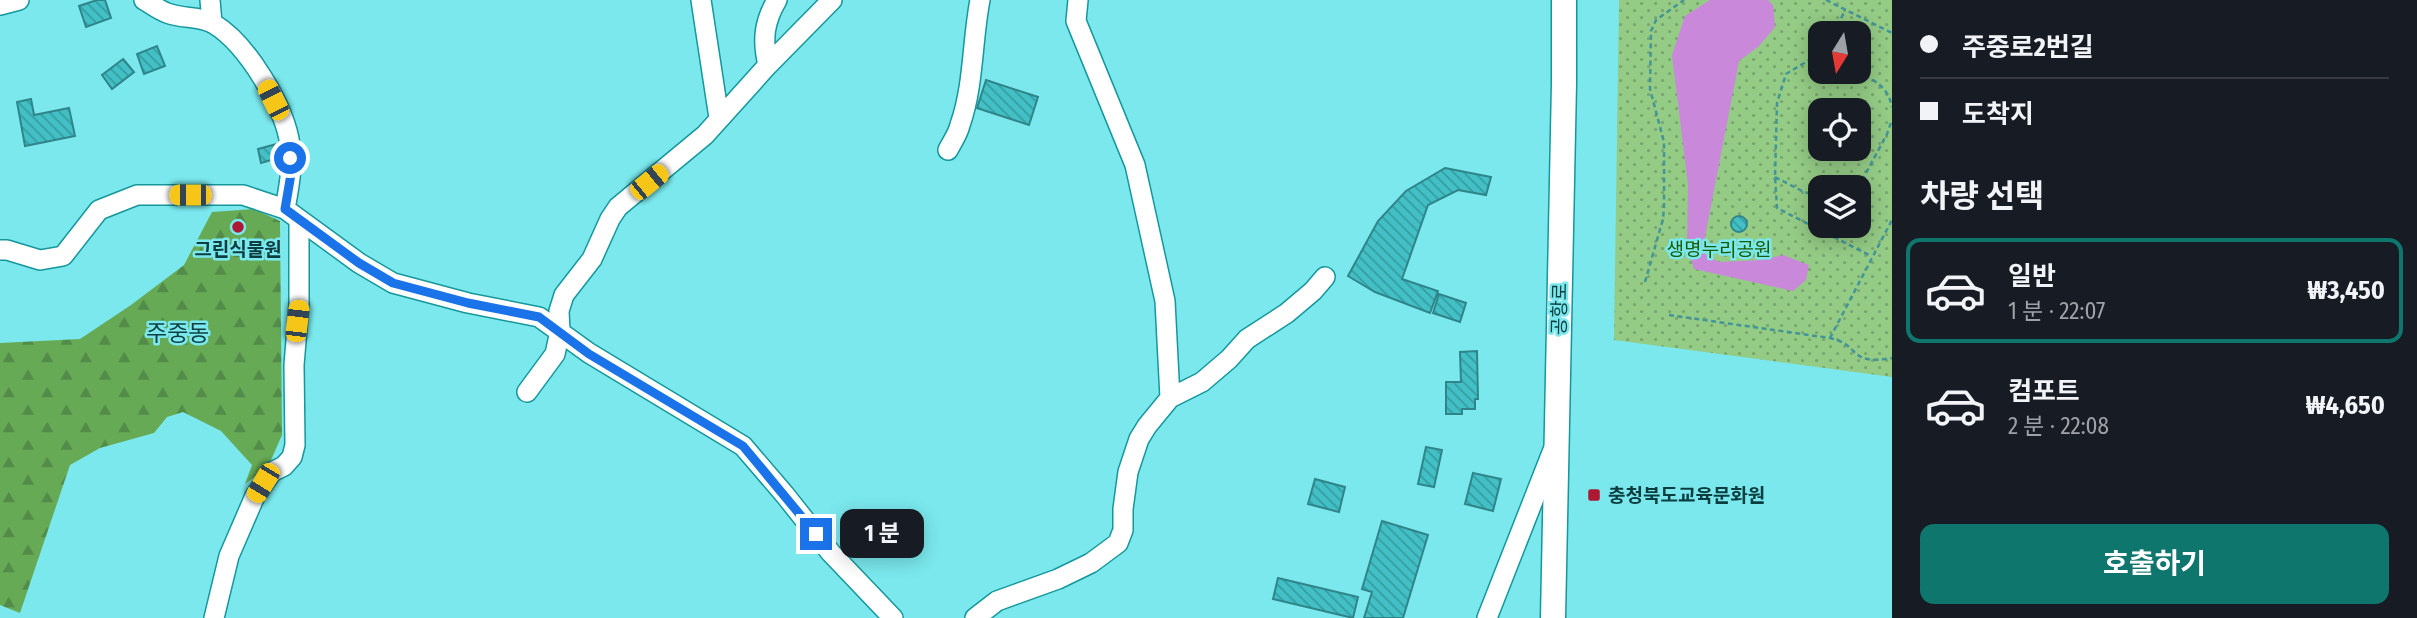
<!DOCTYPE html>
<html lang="ko">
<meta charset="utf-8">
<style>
:root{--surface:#171b24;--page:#242831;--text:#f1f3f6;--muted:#9ea1a6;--line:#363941;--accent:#0f766e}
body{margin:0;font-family:"Fira Sans Condensed","Noto Sans KR",sans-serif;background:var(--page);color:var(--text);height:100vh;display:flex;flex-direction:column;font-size:26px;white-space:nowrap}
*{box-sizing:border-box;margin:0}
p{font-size:23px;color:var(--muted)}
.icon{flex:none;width:38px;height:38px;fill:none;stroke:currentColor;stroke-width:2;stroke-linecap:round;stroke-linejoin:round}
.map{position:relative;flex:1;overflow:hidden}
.details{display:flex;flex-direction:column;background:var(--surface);width:525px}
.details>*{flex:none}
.top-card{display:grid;align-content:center;height:154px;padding:0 28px;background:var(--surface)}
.needle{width:46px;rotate:191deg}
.tools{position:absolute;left:1808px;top:21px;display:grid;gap:14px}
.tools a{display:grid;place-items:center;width:63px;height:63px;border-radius:14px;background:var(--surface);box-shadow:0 4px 18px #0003;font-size:35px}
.end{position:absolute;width:32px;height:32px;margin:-16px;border:9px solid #1a73e8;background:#fff;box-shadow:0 0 0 4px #fff}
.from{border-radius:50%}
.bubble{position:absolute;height:49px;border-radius:14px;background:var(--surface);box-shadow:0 4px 18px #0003;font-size:23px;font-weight:700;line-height:49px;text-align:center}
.car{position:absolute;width:21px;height:42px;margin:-21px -10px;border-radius:9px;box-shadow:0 0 5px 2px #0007;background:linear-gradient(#f5c518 24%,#345 0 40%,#f5c518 0 76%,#345 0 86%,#f5c518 0)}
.top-card b{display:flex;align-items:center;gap:24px;height:66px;font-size:26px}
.top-card b+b{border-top:2px solid var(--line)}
.top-card i{width:18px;height:18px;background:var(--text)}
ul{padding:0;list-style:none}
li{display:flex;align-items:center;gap:21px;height:105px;margin:0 14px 10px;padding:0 14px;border:4px solid transparent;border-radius:14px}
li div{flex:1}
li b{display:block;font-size:26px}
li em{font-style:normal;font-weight:700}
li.current{border-color:var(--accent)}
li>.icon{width:63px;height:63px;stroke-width:1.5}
h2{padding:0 28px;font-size:32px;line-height:84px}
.button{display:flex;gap:14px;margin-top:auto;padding:14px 28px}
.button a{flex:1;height:80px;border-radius:14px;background:var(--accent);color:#fff;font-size:28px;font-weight:700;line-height:80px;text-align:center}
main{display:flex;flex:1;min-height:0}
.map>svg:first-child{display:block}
</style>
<main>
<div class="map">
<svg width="1892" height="618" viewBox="0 0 1892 618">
<defs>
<pattern id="forest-firs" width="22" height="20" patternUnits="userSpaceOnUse" patternTransform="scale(1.75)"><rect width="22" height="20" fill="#67aa56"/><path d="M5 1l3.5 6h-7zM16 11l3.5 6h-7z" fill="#538c49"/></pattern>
<pattern id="park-dots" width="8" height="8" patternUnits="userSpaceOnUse" patternTransform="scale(1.75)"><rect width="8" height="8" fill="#94cb85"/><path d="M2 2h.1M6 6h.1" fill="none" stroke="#77a66e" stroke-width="1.8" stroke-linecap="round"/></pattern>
<pattern id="building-back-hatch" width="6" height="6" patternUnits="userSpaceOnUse" patternTransform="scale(1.75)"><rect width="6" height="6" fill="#42c0c5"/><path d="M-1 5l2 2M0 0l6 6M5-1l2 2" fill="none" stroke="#369da1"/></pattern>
</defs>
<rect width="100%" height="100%" fill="#7ae8ed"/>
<path fill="url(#forest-firs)" d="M254 209 280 221 282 435 268 467 245 484 252 465 221 431 183 412 167 417 154 433 100 448 70 465 20 613 0 605V343L80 339 131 305 184 265 212 212Z"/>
<path fill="url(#park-dots)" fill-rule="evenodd" d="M1619 0H1892V377L1614 340ZM1820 33H1858V72H1820ZM1820 110H1858V149H1820ZM1820 187H1858V226H1820Z"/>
<path fill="#ca88db" d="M1710 0H1768L1773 5 1775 27 1759 46 1739 61 1702 252 1719 262 1761 260 1783 255 1809 265 1806 280 1793 291 1694 269 1687 246 1688 185 1672 55 1685 16Z"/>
<path fill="url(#building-back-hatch)" stroke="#2f8589" stroke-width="2" d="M97 0H105L111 18 86 27 79 6Z
M157 46 165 66 144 74 137 54Z
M123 59 134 72 112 89 102 75Z
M986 80 1038 97 1029 125 977 108Z
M31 99 34 115 69 108 75 136 25 146 17 102Z
M284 142 288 155 261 163 258 149Z
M1445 168 1491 177 1486 195 1458 190 1428 205 1402 279 1438 291 1430 313 1375 292 1348 276 1378 221 1406 191Z
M1731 224a8 8 0 1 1 16 0a8 8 0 1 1-16 0Z
M1439 294 1466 303 1460 322 1433 313Z
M1477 351 1478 399H1475V409H1462V414H1446V382H1461L1460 352Z
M1426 447 1442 450 1434 487 1418 484Z
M1473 473 1501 479 1493 511 1465 504Z
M1315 479 1345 487 1339 512 1308 504Z
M1382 521 1428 535 1403 618H1364L1372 592 1362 589Z
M1278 578 1358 597 1353 618 1273 599Z"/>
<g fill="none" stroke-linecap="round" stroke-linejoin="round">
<defs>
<path id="minor" d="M144 0C151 4 159 10 167 13 182 19 201 16 214 24 247 44 285 107 290 145 293 167 289 187 285 209
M210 0 212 23
M701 0 719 118
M1078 0 1076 21 1135 165 1165 301 1170 398
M0 5 19 0
M768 65C762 40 764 22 777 0
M948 150C952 142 958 134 960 125 974 85 972 41 980 0
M0 250H7L40 260 63 256 99 210 137 195H243L285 209 359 263 393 283 468 303 539 317 589 353 743 446 785 495 831 553 893 618
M527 392 555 354 560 331 559 311 564 295 592 259 610 219 618 207 705 135 768 65 832 0
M214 618 229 556 255 496 272 472 284 466 292 457 295 445 294 365 299 305V220
M975 618 997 601 1058 579 1091 563 1118 543 1123 530V509L1128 472 1139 439 1147 426 1170 398 1202 382 1229 359 1247 339 1287 313 1313 291 1325 277
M1487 618 1553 450"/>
<path id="major" d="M1553 618 1564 83V0"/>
</defs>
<use href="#minor" stroke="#15979c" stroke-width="22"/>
<use href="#major" stroke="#15979c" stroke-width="27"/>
<path stroke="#449598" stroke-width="2.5" stroke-dasharray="5 3.5" stroke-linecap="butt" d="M1826 0 1892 33
M1833 33 1845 11
M1820 57H1814L1786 74 1777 103 1775 177 1777 208 1871 256
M1857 72C1875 80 1888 87 1892 107
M1775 177 1802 191 1820 197
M1858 188 1887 134 1892 120
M1645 282 1663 219 1664 207V142L1650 89 1651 31 1656 20 1684 0
M1669 315 1830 338C1862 345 1847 366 1892 358
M1830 338 1892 220"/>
<use href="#minor" stroke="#fff" stroke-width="19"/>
<use href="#major" stroke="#fff" stroke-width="24"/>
</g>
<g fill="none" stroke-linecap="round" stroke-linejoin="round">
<path stroke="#1a73e8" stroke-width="9" d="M290 158 291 174 285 209 359 263 393 283 468 303 539 317 589 354 743 446 816 534"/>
</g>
<g fill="#ad1833" stroke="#7ae8ed" stroke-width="2.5">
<circle cx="238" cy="227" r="7"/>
<rect x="1587" y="488" width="14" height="14" rx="3.5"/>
</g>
<g text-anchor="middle" stroke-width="5" stroke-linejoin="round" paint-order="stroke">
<g font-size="19" font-weight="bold" fill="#0c3e40" stroke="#7ae8ed">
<text x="238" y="256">그린식물원</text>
<text x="1608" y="502" text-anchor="start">충청북도교육문화원</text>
</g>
<g font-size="19" fill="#1b5b00" stroke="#7ae8ed">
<text x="1719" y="256">생명누리공원</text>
</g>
<g font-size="19" fill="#0c3e40" stroke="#7ae8ed">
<text transform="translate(1559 309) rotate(-89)" y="7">공항로</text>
</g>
<g font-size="23" fill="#0c3e40" stroke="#7ae8ed">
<text x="178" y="341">주중동</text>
</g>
</g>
</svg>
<div class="tools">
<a><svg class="needle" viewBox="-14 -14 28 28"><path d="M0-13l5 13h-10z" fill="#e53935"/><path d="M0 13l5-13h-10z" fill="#9ea1a6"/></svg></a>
<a><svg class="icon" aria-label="locate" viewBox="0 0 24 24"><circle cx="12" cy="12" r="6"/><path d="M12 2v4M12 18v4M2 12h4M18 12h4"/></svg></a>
<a><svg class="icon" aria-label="layers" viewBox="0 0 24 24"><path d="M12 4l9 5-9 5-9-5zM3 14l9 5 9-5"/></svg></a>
</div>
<i class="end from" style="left:290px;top:158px"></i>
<i class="end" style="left:816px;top:534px"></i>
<div class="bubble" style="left:840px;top:509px;width:84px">1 분</div>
<i class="car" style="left:273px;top:100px;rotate:333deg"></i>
<i class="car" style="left:649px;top:182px;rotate:51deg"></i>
<i class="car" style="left:190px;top:195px;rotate:270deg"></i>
<i class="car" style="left:297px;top:321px;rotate:7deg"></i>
<i class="car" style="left:263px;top:483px;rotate:211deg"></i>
</div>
<section class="details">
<div class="top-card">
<b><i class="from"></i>주중로2번길</b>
<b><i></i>도착지</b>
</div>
<h2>차량 선택</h2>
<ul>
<li class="current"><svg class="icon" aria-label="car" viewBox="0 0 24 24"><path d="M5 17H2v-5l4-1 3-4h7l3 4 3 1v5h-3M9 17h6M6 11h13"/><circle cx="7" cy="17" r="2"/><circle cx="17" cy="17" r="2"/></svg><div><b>일반</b><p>1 분 · 22:07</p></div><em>₩3,450</em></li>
<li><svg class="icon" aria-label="car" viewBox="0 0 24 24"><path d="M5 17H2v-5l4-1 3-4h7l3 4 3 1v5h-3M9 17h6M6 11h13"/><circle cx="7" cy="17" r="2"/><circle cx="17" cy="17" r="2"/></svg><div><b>컴포트</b><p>2 분 · 22:08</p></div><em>₩4,650</em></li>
</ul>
<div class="button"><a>호출하기</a></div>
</section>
</main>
